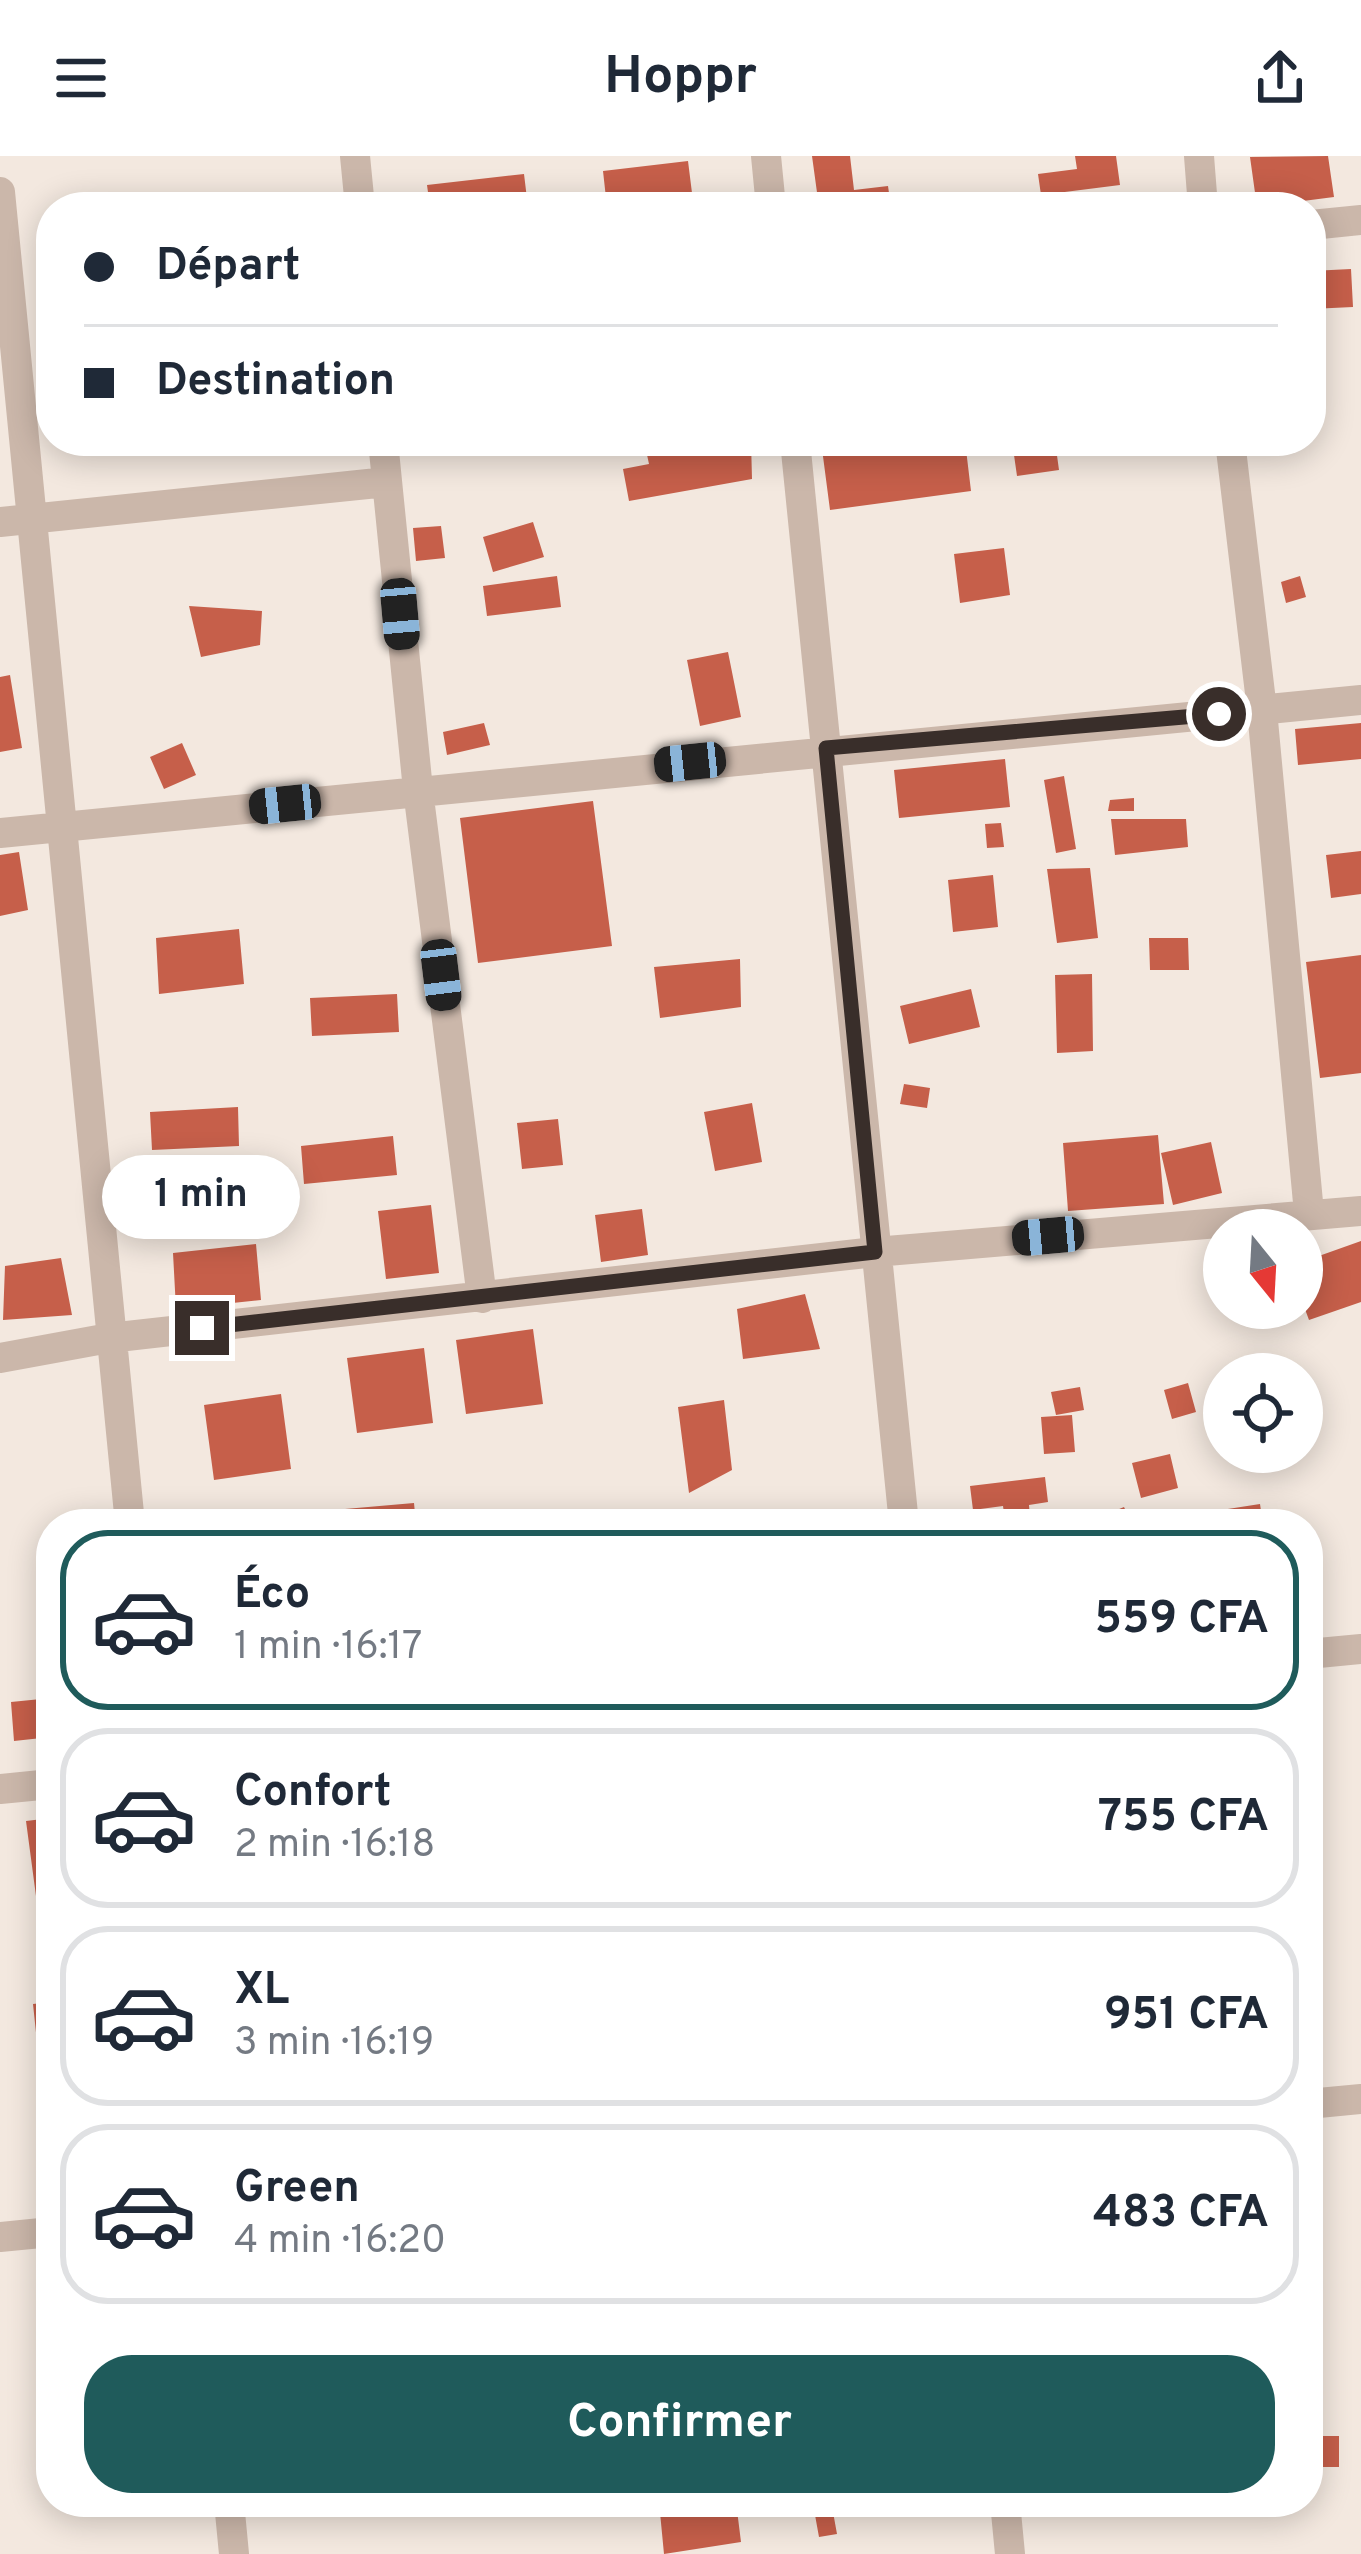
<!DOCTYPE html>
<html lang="fr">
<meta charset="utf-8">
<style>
:root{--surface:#fff;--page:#f2f2f3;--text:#1f2937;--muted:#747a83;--line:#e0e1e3;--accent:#1f5b5b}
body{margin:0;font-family:Overpass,sans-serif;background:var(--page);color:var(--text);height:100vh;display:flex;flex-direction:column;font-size:45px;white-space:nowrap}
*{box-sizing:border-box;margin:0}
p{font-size:39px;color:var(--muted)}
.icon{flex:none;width:66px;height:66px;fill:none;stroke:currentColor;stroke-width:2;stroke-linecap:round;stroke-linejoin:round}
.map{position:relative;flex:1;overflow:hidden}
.sheet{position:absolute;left:36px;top:1353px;width:1287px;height:1008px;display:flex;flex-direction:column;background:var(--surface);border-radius:48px;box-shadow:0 6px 30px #0003}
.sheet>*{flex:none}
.top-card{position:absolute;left:36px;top:36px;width:1290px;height:264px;border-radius:48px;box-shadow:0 6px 30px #0003;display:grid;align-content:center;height:264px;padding:0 48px;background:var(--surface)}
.needle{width:78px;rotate:162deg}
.buttons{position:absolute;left:1203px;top:1053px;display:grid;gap:24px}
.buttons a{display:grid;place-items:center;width:120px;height:120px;border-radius:50%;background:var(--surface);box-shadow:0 6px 30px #0003;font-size:60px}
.end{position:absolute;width:54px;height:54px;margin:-27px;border:15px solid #392e2a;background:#fff;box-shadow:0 0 0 6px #fff}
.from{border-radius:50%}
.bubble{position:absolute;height:84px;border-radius:42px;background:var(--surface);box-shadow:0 6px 30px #0003;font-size:39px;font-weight:700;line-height:84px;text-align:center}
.car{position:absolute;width:36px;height:72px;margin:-36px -18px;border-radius:15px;box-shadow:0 0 9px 3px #0007;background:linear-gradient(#222 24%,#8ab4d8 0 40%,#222 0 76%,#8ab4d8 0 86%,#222 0)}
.top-card b{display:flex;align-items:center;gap:42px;height:114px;font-size:45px}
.top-card b+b{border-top:3px solid var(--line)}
.top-card i{width:30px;height:30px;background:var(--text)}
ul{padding:21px 0 0;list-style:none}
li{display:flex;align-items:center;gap:36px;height:180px;margin:0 24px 18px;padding:0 24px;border:6px solid var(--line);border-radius:48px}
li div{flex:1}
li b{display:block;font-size:45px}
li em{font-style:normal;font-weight:700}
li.selected{border-color:var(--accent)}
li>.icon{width:108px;height:108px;stroke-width:1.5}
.action{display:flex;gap:24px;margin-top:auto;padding:24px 48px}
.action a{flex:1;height:138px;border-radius:48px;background:var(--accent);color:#fff;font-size:48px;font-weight:700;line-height:138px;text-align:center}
header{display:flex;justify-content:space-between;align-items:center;height:156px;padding:0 48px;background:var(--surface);font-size:54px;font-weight:700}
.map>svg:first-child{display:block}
</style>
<header><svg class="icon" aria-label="menu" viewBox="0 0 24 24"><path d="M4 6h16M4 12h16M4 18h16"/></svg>Hoppr<svg class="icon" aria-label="share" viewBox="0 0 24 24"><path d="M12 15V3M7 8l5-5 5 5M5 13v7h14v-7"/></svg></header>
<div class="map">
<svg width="1361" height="2398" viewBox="0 0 1361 2398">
<rect width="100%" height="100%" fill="#f3e8df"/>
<path fill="#c65f4a" d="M812 0H850L854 34 888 30 891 51H819Z
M1075 0H1116L1120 29 1041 39 1038 18 1077 13Z
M1328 0 1334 41 1257 51 1250 1Z
M688 5 693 45 607 51 603 15Z
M524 18 528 51H430L427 29Z
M1351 113 1353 151 1311 153V115Z
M644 285H751L752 323 629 345 623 313 649 308Z
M821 285H965L971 335 830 354Z
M1012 285H1055L1059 314 1017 320Z
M533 366 544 401 493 416 483 381Z
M441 370 445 402 416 405 413 372Z
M1004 392 1010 439 960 447 954 398Z
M557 420 561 451 487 460 483 430Z
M1300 420 1306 441 1286 447 1281 426Z
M189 450 262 455 260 489 201 501Z
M728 496 741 561 700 570 687 504Z
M10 519 22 592 0 596V521Z
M484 567 490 589 447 599 443 576Z
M1361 567V603L1298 609 1295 573Z
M182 587 196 619 164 633 150 601Z
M1005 603 1010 651 899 662 894 614Z
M1064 620 1076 693 1056 697 1044 624Z
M1134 642V655H1108L1110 644Z
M593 645 612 790 478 807 460 662Z
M1111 663H1186L1188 691 1115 699Z
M1001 667 1004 691 987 692 985 668Z
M1361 695V738L1331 742 1326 699Z
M19 696 28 754 0 760V699Z
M1090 712 1098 782 1057 787 1047 713Z
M993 719 998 771 953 776 948 724Z
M239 773 244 828 159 838 156 782Z
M1149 782H1188L1189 814H1150Z
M1361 799V917L1320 922 1306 806Z
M740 803 741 851 660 862 654 811Z
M1092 818 1093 895 1057 897 1055 819Z
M971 833 980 871 909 888 900 850Z
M397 838 399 876 312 880 310 842Z
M904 928 930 932 927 952 900 948Z
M752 947 762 1006 715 1015 704 956Z
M238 951 239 990 152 994 150 956Z
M558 963 563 1009 522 1013 517 967Z
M1158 979 1164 1048 1068 1055 1063 987Z
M393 980 397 1019 304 1028 301 990Z
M1211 986 1222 1037 1173 1049 1161 997Z
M431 1049 439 1117 386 1123 378 1055Z
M642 1053 648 1099 601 1106 595 1059Z
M1361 1085V1146L1309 1164 1302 1145V1106Z
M256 1088 261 1144 176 1153 173 1097Z
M61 1102 72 1159 3 1164 5 1110Z
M805 1138 820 1193 743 1203 737 1153Z
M533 1173 543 1248 466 1258 456 1184Z
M424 1192 433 1267 357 1277 347 1202Z
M1188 1227 1196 1256 1172 1263 1164 1234Z
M1080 1231 1084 1254 1056 1259 1051 1236Z
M281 1238 291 1313 214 1324 204 1249Z
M724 1244 732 1314 689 1337 678 1251Z
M1072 1259 1075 1296 1044 1298 1041 1261Z
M1170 1298 1178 1332 1141 1342 1132 1307Z
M1045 1321 1048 1346 1029 1349 1030 1361 1005 1364 1003 1350 973 1354 970 1330Z
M414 1347 416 1368H323L322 1355Z
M1260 1348 1263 1368H1204L1202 1357Z
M1124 1351 1129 1362 1110 1368 1105 1359Z
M743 1354 744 1368H667L666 1359Z
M51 1542V1581L14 1585 11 1546Z
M51 1662V1739L36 1740 26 1665Z
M51 1846V1885L37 1886 33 1848Z
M1308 2148 1318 2187 1308 2189Z
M1308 2280H1339V2311H1308Z
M659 2346H736L741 2386 664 2398Z
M833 2356 837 2378 819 2381 815 2359Z"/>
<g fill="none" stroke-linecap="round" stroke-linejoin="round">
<path stroke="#cbb7aa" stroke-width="30" d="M355 0 360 51
M766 0 771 51
M1199 0 1203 51
M0 36 130 1368
M1311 69 1361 64
M383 285 418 634 482 1142
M795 285 904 1368
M1230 285 1262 554 1309 1057
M0 366 387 326
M0 677 1361 544
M0 1202 109 1182 875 1096 1361 1055
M1308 1498 1361 1493
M0 1633 51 1628
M1308 1948 1361 1943
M0 2081 51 2076
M229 2346 234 2398
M1005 2346 1010 2398"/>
</g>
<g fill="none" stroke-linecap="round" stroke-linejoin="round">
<path stroke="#392e2a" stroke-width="15" d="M202 1172 875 1096 826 592 1219 558"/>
</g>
</svg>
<div class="buttons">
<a><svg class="needle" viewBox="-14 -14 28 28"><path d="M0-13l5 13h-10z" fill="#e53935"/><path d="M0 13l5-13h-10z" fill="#747a83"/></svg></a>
<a><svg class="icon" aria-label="locate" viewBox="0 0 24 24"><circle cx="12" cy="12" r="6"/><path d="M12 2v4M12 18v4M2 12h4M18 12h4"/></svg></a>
</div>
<i class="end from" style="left:1219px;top:558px"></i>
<i class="end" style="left:202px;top:1172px"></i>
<div class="bubble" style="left:102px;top:999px;width:198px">1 min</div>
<i class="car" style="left:400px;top:458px;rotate:175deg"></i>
<i class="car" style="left:690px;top:606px;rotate:264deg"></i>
<i class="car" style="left:285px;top:648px;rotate:264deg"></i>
<i class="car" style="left:441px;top:819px;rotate:173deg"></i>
<i class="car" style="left:1048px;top:1080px;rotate:265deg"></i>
<div class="top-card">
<b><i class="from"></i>Départ</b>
<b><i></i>Destination</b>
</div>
<section class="sheet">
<ul>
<li class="selected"><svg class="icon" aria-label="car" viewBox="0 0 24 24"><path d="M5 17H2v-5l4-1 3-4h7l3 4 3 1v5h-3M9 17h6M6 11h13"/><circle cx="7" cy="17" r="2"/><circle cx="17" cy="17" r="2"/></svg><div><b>Éco</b><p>1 min · 16:17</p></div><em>559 CFA</em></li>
<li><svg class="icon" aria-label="car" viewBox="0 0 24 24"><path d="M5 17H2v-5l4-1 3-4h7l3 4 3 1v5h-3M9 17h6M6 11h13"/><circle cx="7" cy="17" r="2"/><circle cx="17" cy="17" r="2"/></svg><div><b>Confort</b><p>2 min · 16:18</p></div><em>755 CFA</em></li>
<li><svg class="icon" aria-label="car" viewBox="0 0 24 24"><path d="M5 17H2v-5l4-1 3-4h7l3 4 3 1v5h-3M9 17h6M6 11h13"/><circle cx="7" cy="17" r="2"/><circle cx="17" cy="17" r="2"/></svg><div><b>XL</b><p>3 min · 16:19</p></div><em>951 CFA</em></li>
<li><svg class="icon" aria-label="car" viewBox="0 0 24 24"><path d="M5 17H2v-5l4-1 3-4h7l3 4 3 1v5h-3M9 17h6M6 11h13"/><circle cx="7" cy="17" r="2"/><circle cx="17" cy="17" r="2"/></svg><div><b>Green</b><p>4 min · 16:20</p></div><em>483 CFA</em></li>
</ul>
<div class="action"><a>Confirmer</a></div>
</section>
</div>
